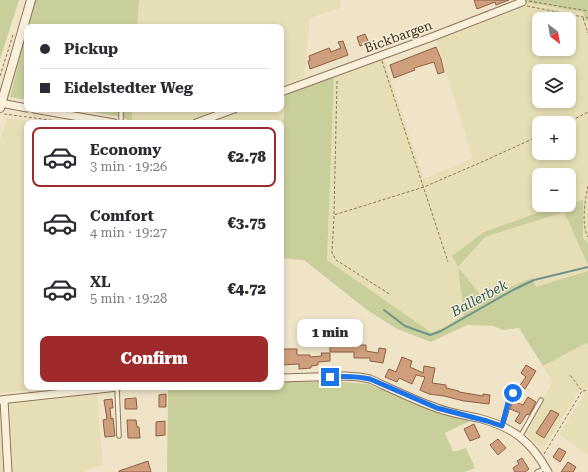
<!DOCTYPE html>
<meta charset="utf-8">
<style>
:root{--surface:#fff;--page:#f2f2f3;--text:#2b2b33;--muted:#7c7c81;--line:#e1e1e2;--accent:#9e2a2b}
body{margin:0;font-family:"Roboto Serif",serif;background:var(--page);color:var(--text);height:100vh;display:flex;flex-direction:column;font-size:15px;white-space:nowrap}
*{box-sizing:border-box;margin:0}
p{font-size:13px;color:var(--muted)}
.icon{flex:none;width:22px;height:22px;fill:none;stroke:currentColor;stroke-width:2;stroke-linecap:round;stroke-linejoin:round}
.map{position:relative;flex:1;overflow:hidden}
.sheet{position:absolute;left:24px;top:120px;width:260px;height:270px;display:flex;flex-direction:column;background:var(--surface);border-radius:8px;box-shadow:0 2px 6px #0003}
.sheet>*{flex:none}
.hud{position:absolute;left:24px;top:24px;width:260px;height:88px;border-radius:8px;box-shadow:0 2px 6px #0003;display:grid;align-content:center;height:88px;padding:0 16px;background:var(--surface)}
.needle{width:26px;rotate:149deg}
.buttons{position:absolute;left:532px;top:12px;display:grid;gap:8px}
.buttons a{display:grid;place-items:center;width:44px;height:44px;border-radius:8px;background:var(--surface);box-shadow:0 2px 6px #0003;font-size:20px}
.end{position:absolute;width:18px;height:18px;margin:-9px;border:5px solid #1a73e8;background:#fff;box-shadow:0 0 0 2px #fff}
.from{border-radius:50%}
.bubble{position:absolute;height:28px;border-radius:8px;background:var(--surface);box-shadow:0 2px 6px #0003;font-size:13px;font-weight:800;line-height:28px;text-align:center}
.hud b{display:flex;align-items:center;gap:14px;height:38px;font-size:15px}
.hud b+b{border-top:1px solid var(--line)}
.hud i{width:10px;height:10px;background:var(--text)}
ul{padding:7px 0 0;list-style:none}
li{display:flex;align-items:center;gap:12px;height:60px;margin:0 8px 6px;padding:0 8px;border:2px solid transparent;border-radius:8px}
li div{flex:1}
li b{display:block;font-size:15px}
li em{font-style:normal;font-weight:800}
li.on{border-color:var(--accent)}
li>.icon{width:36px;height:36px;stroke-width:1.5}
.action{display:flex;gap:8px;margin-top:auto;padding:8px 16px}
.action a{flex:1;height:46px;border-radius:8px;background:var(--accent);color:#fff;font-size:16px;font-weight:800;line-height:46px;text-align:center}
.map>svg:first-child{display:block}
</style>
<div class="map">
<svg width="588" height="472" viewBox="0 0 588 472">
<rect width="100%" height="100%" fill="#f0e4c8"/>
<path fill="#e6deb5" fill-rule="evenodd" d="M139 0H341L340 8 310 18 304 78 281 86V27H137Z
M530 3 584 12 586 21H588V243L583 238V200L569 203V175H539V205H562L484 232 458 267 485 237 564 212 588 265V271L536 287 532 278 483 298 459 268 464 315 446 326 432 333 327 260 334 76 384 58 424 179 473 158 436 39 524 4ZM539 19H569V49H539ZM539 71H569V101H539ZM539 123H569V153H539Z
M285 94 281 172V123H206L245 109H281V96Z
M132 109H220L183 123H137L132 122Z
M7 118 42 123H27V387H58L0 393V142Z
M586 343 588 345V455L559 434 585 393 581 388 542 450 524 431 553 382 543 366Z
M97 393 103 465 80 472H0V405Z"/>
<path fill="#c9cf9b" d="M0 0H19L0 59Z
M35 0H139L137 27H27Z
M524 0H588V21H586L583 12 530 3 524 4Z
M27 28V100L10 97Z
M334 76 327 260 432 333 446 326 464 315 458 267 452 256 484 232 560 205H569V203L583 200V238L588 243V265L564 212 485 237 458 267 483 298 532 278 536 287 588 271V345L586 343 543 366 519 328 503 330 493 326 467 325 431 342 397 329 367 310 304 260 281 258V172L285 94Z
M76 109H132V122L121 117Z
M328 381 368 384 445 414 472 420 445 433 453 452 466 448 475 468 465 472H167L168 387H281V382Z"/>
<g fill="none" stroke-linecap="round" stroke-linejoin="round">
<path stroke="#6f938a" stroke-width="2" d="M384 310 405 326 430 335 441 331 513 290 534 280 588 267"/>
</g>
<path fill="#cf9f7d" stroke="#8d5f41" d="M474 0H509L496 5 495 2 477 9Z
M365 34 369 43 360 46 357 37Z
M343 41 348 55 310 69 308 61 310 60 309 56 329 48 331 52 341 48 338 42Z
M436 47 441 59 444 72 438 74 434 62 414 68 415 70 394 78 390 65Z
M335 339H349V345H366V351L378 353 379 348 386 349 383 363 370 361V358H354V352H330V340H335Z
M281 349H297V355H310V357L322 356 321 353H330V361L318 362V365L311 366V368L299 369V364L281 365Z
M402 357 412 361 410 367 423 373 424 366 435 368 432 383 446 385V388L459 391V392L483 396V394L490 395 489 404 464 401 444 396 429 394 420 390 425 377 416 375 412 384 399 378 397 382 385 377 389 369 396 372Z
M526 365 536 371 525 389 520 385 526 377 521 373Z
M166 394V407H159V395Z
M528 397 536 402 529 415 527 414 520 424 515 421 520 413 510 409 513 401 523 405Z
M136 398 137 409H125V399Z
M112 399 113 408H110L111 419 113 418 115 436 105 437 103 420 107 419 104 400Z
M551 410 559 414 544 438 536 433Z
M127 420H136L137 427H139L140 438H128Z
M165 421V435L156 436V422Z
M474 424 480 437 470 441 464 429Z
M498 439 506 448 498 455 490 445Z
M559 448 566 452 560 462 553 457Z
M522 458 529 469 525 472H515L513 468 519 464 517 461Z
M148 461 151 472H119V471Z
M568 462 576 467 573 472H561Z"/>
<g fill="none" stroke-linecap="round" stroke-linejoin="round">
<defs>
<path id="service" d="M121 123V109
M117 387 119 436
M502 426 511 396 519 388
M520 437 541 400
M537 472 546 468"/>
<path id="minor" d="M281 92 432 37 522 2
M0 103 27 108
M34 109 114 123
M196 123 234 109
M281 378 345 376 359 377 370 379C392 389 414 400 437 408 450 413 464 415 478 418 513 427 531 441 548 472
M0 400 118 387
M4 400 8 472"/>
<path id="tertiary" d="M0 108 31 0"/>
</defs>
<use href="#service" stroke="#8d765c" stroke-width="5.5"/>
<use href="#minor" stroke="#8d765c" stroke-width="9"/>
<use href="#tertiary" stroke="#8d765c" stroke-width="10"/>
<path stroke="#8d765c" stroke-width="1" stroke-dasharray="3 2" stroke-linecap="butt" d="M529 1 588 11
M527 6 588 18
M583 18 588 33
M382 61 448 262
M0 76 13 35
M337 81 334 215 424 187 484 161 539 136
M4 114 73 123
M567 123 588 112
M588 186C585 200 581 225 588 237
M334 216 332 253 336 260 391 295
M583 391 588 390
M544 454 582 391 570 375"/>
<use href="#service" stroke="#faf1dc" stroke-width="3.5"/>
<use href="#minor" stroke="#faf1dc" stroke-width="7"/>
<use href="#tertiary" stroke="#faf1dc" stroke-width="8"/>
</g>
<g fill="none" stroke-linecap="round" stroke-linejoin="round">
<path stroke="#1a73e8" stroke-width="5" d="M330 377C344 376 356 376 370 379L437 408 487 421 502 426 509 399 513 393"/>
</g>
<g text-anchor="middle" stroke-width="3" stroke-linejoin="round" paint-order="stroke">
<g font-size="13" fill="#3d2e20" stroke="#f7eed8">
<text transform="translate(398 36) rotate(-20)" y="5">Bickbargen</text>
</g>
<g font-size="14" font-style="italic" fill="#2f5d5a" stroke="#f7eed8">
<text transform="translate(479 298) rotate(-28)" y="5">Ballerbek</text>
</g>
</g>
</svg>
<div class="buttons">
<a><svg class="needle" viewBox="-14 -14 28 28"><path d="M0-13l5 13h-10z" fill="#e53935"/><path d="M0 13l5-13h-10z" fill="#7c7c81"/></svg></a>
<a><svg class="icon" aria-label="layers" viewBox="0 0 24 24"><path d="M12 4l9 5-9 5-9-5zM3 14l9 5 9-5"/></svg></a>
<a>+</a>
<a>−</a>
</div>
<i class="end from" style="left:513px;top:393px"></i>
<i class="end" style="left:330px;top:377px"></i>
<div class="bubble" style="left:297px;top:319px;width:66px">1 min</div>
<div class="hud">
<b><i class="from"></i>Pickup</b>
<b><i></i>Eidelstedter Weg</b>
</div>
<section class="sheet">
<ul>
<li class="on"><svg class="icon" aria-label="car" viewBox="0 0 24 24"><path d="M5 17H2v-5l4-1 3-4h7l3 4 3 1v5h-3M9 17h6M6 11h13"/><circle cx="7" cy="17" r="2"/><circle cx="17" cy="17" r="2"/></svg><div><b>Economy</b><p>3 min · 19:26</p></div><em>€2.78</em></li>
<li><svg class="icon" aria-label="car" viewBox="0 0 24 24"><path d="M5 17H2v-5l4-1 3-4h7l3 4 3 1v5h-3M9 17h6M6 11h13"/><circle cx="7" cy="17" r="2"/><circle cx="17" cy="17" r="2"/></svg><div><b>Comfort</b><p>4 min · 19:27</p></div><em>€3.75</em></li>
<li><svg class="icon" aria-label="car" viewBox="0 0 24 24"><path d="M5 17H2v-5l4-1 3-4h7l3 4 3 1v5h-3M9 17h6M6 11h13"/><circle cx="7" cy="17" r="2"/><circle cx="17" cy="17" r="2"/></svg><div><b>XL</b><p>5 min · 19:28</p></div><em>€4.72</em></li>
</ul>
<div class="action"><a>Confirm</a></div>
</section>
</div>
